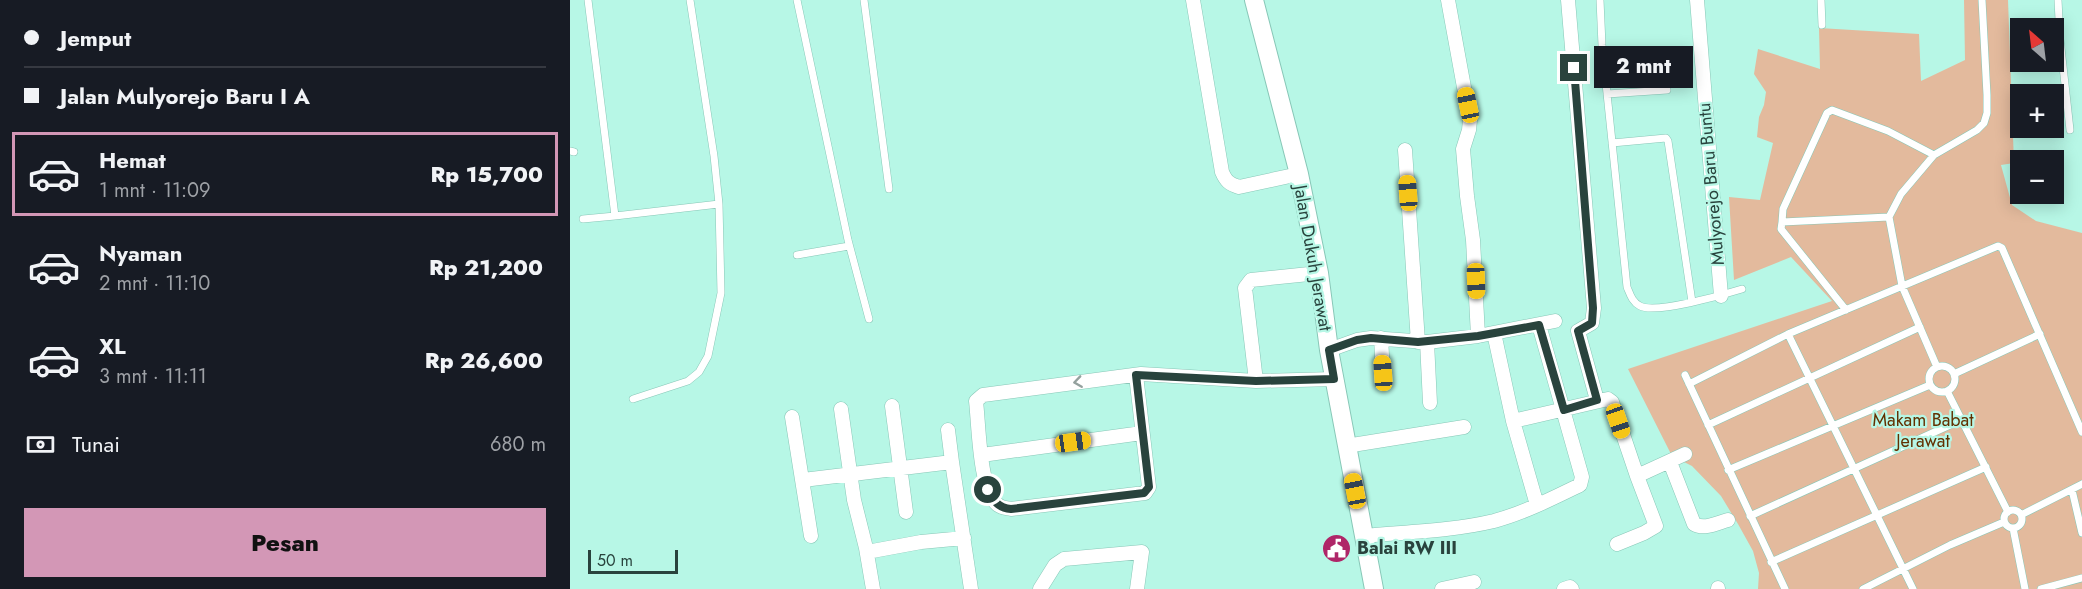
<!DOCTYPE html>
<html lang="id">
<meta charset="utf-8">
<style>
:root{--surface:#171b24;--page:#20242c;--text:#f1f3f6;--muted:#9ea1a6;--line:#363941;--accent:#d397b6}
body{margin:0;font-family:Jost,sans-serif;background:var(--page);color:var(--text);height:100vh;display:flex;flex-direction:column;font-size:22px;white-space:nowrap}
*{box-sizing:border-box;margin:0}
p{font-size:20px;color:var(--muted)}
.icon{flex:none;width:33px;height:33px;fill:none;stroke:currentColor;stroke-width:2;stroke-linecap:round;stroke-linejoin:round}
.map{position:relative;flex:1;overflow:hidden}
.sheet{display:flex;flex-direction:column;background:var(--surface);width:570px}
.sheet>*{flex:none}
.guide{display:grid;align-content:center;height:132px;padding:0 24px;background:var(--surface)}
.needle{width:39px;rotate:332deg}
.controls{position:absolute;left:1440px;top:18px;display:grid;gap:12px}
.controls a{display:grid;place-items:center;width:54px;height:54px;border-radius:0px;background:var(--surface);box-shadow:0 3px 15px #0003;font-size:30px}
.scale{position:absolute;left:18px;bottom:15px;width:90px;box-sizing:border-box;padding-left:6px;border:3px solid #29433d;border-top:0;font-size:16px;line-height:21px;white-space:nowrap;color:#29433d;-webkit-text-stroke:4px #b7f7e6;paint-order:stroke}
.end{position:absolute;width:27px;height:27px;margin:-14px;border:8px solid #29433d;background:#fff;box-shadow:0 0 0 3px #fff}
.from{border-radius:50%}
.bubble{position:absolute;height:42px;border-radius:0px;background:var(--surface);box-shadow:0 3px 15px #0003;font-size:20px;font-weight:800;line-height:42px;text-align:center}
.car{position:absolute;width:18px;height:36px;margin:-18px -9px;border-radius:8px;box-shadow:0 0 4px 2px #0007;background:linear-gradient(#f5c518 24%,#345 0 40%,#f5c518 0 76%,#345 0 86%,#f5c518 0)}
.guide b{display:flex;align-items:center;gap:21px;height:57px;font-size:22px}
.guide b+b{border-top:2px solid var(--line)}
.guide i{width:15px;height:15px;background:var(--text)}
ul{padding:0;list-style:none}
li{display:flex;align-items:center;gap:18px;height:84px;margin:0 12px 9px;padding:0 12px;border:3px solid transparent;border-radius:0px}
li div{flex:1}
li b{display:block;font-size:22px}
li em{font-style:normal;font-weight:800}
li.on{border-color:var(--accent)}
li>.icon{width:54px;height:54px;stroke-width:1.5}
.pay{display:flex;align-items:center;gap:15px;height:66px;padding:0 24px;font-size:22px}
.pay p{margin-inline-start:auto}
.cta{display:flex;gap:12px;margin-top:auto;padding:12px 24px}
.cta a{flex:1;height:69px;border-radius:0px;background:var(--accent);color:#111;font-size:24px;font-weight:800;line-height:69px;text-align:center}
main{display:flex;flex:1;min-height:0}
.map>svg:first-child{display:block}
</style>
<main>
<section class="sheet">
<div class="guide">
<b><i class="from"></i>Jemput</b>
<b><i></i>Jalan Mulyorejo Baru I A</b>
</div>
<ul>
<li class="on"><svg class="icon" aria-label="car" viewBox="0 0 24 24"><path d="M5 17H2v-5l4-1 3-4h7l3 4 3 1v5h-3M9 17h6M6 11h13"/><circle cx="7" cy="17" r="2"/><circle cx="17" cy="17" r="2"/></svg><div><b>Hemat</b><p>1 mnt · 11:09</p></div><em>Rp 15,700</em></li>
<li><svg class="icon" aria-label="car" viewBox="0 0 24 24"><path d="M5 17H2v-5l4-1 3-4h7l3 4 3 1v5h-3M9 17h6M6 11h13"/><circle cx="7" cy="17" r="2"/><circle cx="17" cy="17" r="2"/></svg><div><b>Nyaman</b><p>2 mnt · 11:10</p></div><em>Rp 21,200</em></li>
<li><svg class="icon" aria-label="car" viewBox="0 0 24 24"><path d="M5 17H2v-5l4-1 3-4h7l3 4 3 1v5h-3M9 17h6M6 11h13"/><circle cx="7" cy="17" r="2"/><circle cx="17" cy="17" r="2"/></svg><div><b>XL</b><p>3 mnt · 11:11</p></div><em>Rp 26,600</em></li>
</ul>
<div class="pay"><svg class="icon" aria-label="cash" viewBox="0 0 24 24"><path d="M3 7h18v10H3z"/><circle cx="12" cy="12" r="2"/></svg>Tunai<p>680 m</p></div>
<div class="cta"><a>Pesan</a></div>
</section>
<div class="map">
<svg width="1512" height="589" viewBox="0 0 1512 589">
<rect width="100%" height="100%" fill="#b7f7e6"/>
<path fill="#e3ba9d" d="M1394 0H1438L1444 163 1431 165 1442 205 1466 221 1512 233V589H1188L1189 573 1183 551 1168 524 1151 496 1122 466 1102 456 1058 369 1262 301 1221 257 1164 280 1159 197 1190 200 1203 143 1187 137 1189 117 1194 105 1196 92 1184 74 1188 49 1250 69 1249 28 1349 34 1351 81 1395 60Z"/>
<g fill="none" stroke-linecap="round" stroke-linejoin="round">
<defs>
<path id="lane" d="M18 0 45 216 149 204 144 156 120 0
M227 0 278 240 299 319
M294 0 319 189
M1030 0 1032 45 1057 287C1060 294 1062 302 1070 306 1086 314 1153 295 1172 289
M1251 0 1252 25
M1488 0 1490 39 1500 130
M1037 94 1097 90
M1042 143 1096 138 1098 141 1122 302
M0 151 4 152
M1319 217 1212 222 1213 209 1257 113 1262 110 1318 131 1364 155
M13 219 45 216
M1212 222 1211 229 1276 310
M227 255 279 246
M1218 334 1343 589
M1359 379a13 13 0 1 1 26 0a13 13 0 1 1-26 0Z
M1367 367 1332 286 1319 217 1331 194 1364 155 1407 130 1414 123 1417 113V95L1412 0
M1384 374 1470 334
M1115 375 1215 589
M1119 384 1218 334 1428 246 1432 248 1512 432
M1377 391 1438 512
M63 399 118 381 129 372 138 356 151 293 149 204
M1138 425 1350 327
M1158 470 1360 385
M1502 490 1512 533
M1434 519a9 9 0 1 1 18 0a9 9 0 1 1-18 0Z
M1451 515 1512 484
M1180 516 1391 420
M1443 528 1455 589
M1201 562 1416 467
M1293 589 1380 545 1434 522
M1471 589 1512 578"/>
<path id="street" d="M623 0 652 172C656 181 659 184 669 187L729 174
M878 0 900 120 899 130 893 149 897 196 903 240 908 336
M998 0 1024 308 1022 323 1008 331 1027 400
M1127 0 1151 296
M835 150 848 342
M924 333 943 421 967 505
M811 338 813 373
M857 342 860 403
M759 350 787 340 801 338 857 342 908 336 985 321
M566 375 579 487 575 493 441 509C436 508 432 508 428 505 409 490 409 426 406 401L413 395 571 374 686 381 764 379
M686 381 675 288 681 280 749 273
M322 406 336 512
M271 409 284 500 296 548 303 589
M222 417 241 536
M943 421 1038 399 1042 402 1067 476 1115 454
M378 430 382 462
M776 446 894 427
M412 455 572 433
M1100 462 1124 524C1134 530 1147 523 1158 520
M233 480 382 462 401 589
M794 536C837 532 882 531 924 521 954 513 983 498 1010 485L1012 477 969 325
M1047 544 1074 533 1086 526 1067 476
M297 552 351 542 394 538
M1148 588V589
M470 589 485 565 494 559 572 552 567 589
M872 589 904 582
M994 589 1000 587 1002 589"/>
<path id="secondary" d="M684 0 729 174 749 273 759 350 804 589"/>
</defs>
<use href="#lane" stroke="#88c7b7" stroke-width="8"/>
<use href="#street" stroke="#88c7b7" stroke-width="15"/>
<use href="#secondary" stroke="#88c7b7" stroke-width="20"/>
<use href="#lane" stroke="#fff" stroke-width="7"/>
<use href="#street" stroke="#fff" stroke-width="14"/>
<use href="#secondary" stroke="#fff" stroke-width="18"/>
</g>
<defs><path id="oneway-chevron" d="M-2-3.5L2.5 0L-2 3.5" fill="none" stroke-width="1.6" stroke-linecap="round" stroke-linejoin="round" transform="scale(1.5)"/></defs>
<use stroke="#94a19e" href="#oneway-chevron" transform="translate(508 382) rotate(172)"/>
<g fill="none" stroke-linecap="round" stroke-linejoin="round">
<path stroke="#29433d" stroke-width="8" d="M418 490C424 501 428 508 441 509L574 493 579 487 566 375 686 381 764 379 759 350 787 340 801 338 848 342 908 336 969 325 994 410 1027 400 1008 331 1022 323 1023 308 1004 68"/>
</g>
<defs>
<symbol id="civic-disc" viewBox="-11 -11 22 22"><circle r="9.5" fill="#af2668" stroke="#b7f7e6"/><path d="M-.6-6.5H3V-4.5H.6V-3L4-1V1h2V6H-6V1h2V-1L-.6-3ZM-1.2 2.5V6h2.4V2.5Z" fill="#fff"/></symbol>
</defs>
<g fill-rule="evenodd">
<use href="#civic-disc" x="750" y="532" width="33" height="33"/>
</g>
<g text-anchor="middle" stroke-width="4.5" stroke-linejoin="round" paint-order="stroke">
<g font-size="18" fill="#29433d" stroke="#b7f7e6">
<text transform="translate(1141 184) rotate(-95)" y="6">Mulyorejo Baru Buntu</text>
<text transform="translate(743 258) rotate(80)" y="6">Jalan Dukuh Jerawat</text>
</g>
<g font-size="18" fill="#623000" stroke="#b7f7e6">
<text x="1353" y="426">Makam Babat<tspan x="1353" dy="21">Jerawat</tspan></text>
</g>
<g font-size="18" font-weight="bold" fill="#29433d" stroke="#b7f7e6" text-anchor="start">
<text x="787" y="554">Balai RW III</text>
</g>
</g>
</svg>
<div class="controls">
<a><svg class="needle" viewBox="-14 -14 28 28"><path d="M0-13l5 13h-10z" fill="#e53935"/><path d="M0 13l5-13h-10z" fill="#9ea1a6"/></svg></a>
<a>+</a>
<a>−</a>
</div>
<div class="scale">50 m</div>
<i class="end from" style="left:418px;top:490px"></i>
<i class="end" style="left:1004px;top:68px"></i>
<div class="bubble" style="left:1024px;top:46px;width:99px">2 mnt</div>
<i class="car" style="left:898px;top:105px;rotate:348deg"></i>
<i class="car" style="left:838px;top:193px;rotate:356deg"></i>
<i class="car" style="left:906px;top:281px;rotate:178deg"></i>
<i class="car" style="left:813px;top:373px;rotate:356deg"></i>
<i class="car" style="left:1048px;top:421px;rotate:161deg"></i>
<i class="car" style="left:503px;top:442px;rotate:82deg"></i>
<i class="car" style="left:785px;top:491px;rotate:349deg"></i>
</div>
</main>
